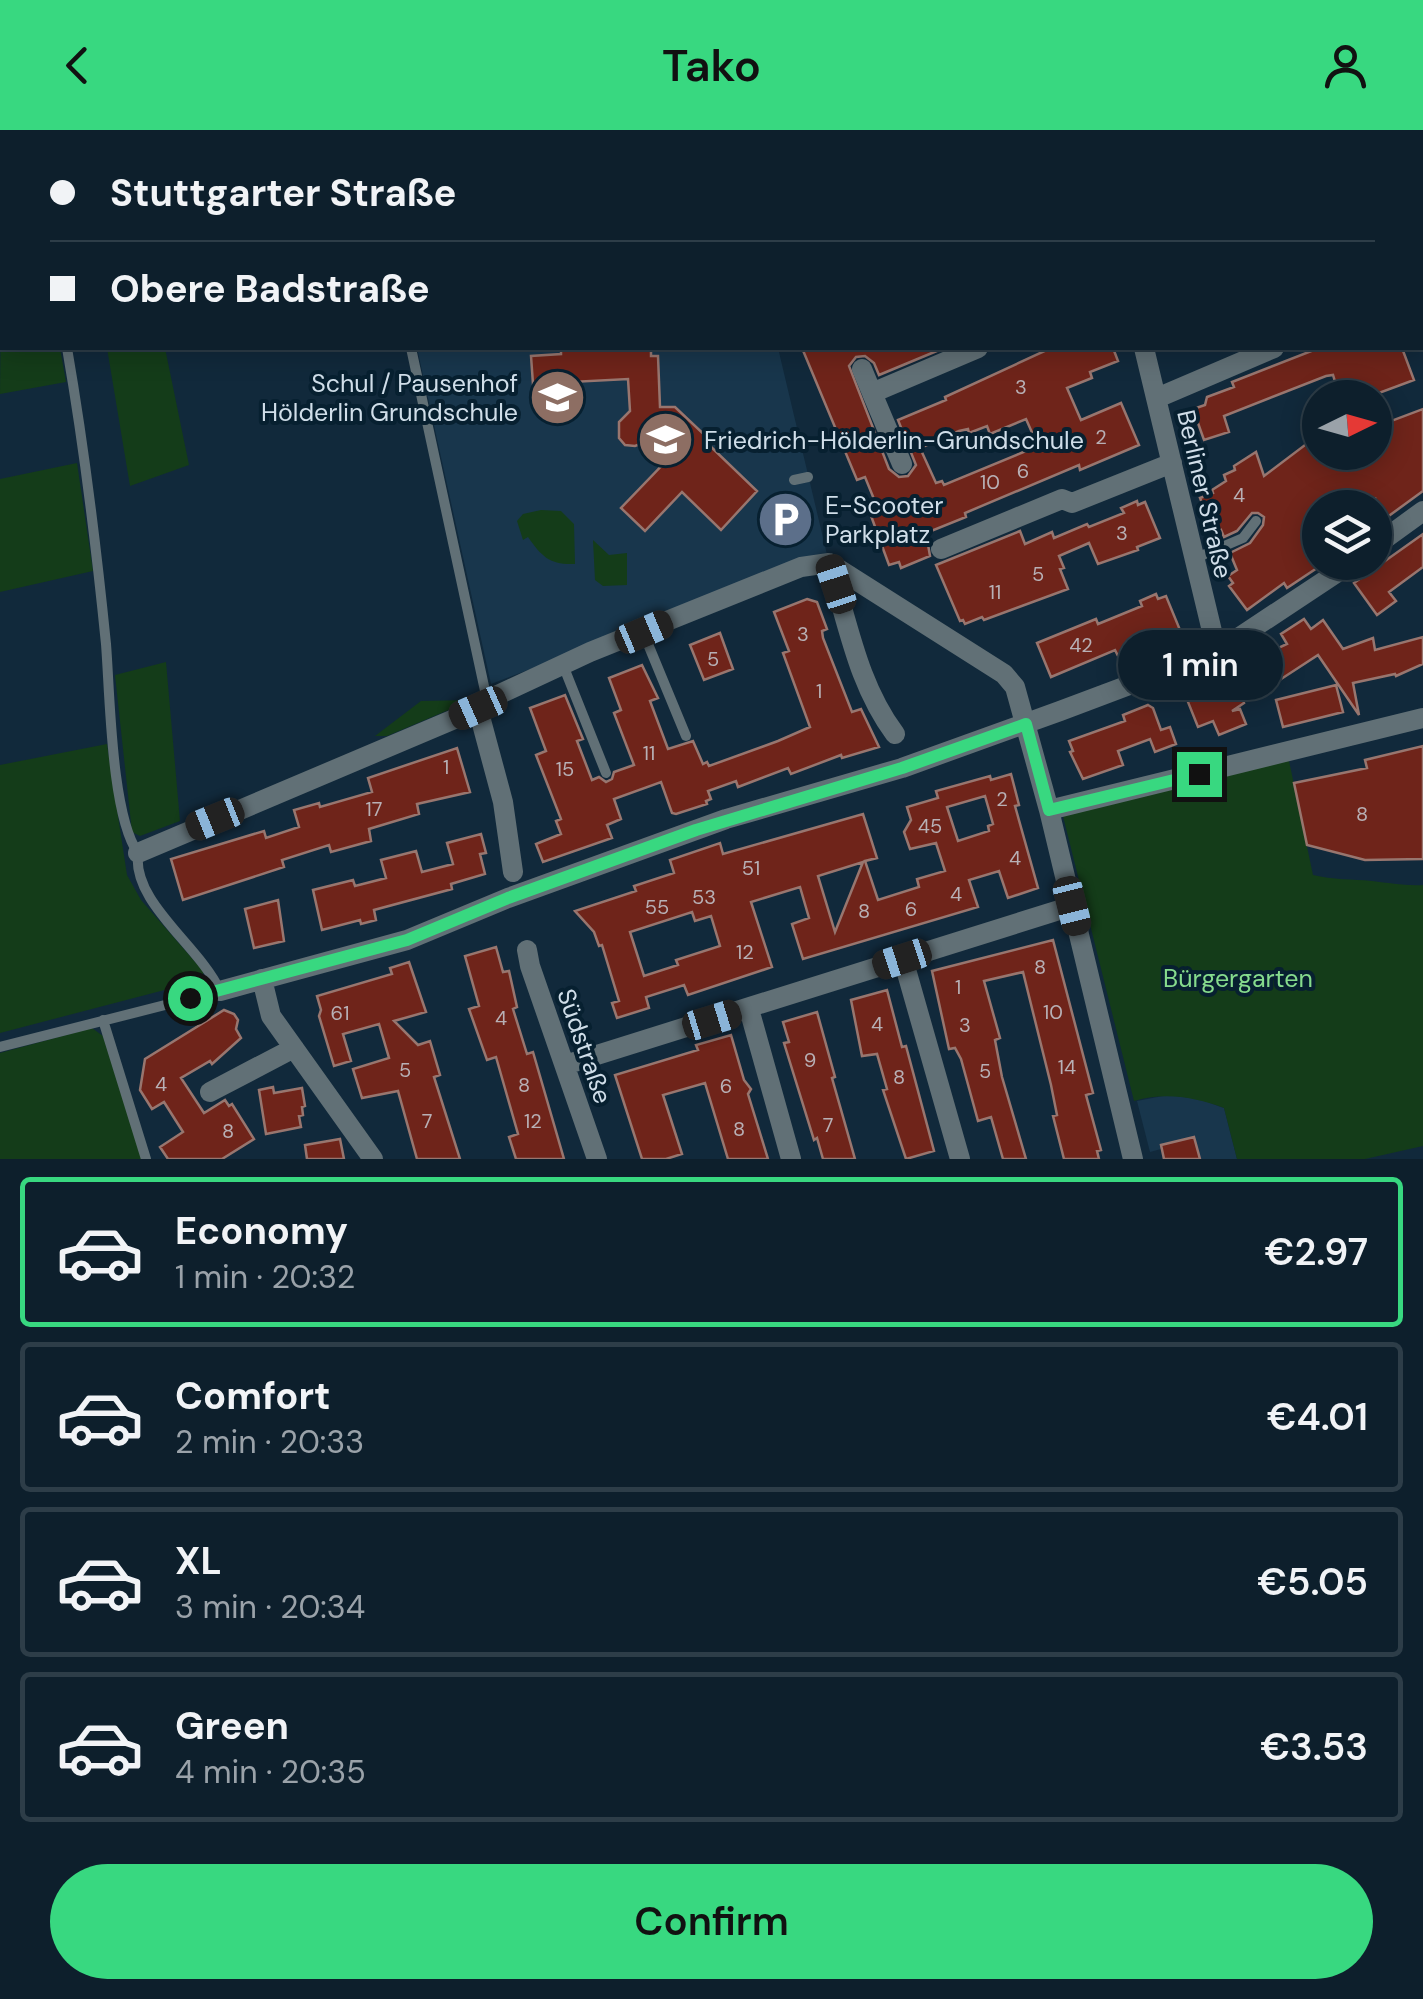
<!DOCTYPE html>
<meta charset="utf-8">
<style>
:root{--surface:#0d1f2c;--page:#162734;--text:#f1f3f6;--muted:#9aa2a9;--line:#2d3d48;--accent:#38d880}
body{margin:0;font-family:"DM Sans",sans-serif;background:var(--page);color:var(--text);height:100vh;display:flex;flex-direction:column;font-size:38px;white-space:nowrap}
*{box-sizing:border-box;margin:0}
p{font-size:32px;color:var(--muted)}
.icon{flex:none;width:55px;height:55px;fill:none;stroke:currentColor;stroke-width:2;stroke-linecap:round;stroke-linejoin:round}
.map{position:relative;height:1029px;overflow:hidden}
.side{display:flex;flex-direction:column;background:var(--surface);flex:1}
.side>*{flex:none}
.top-card{position:absolute;left:0px;top:0px;width:1425px;height:220px;box-shadow:0 5px 25px #0003,0 0 0 2px var(--line);display:grid;align-content:center;height:220px;padding:0 50px;background:var(--surface)}
.needle{width:65px;rotate:85deg}
.tools{position:absolute;left:1302px;top:250px;display:grid;gap:20px}
.tools a{display:grid;place-items:center;width:90px;height:90px;border-radius:50%;background:var(--surface);box-shadow:0 5px 25px #0003,0 0 0 2px var(--line);font-size:50px}
.end{position:absolute;width:45px;height:45px;margin:-22px;border:12px solid #38d880;background:#111;box-shadow:0 0 0 5px #111}
.from{border-radius:50%}
.bubble{position:absolute;height:70px;border-radius:35px;background:var(--surface);box-shadow:0 5px 25px #0003,0 0 0 2px var(--line);font-size:32px;font-weight:600;line-height:70px;text-align:center}
.car{position:absolute;width:30px;height:60px;margin:-30px -15px;border-radius:12px;box-shadow:0 0 8px 2px #0007;background:linear-gradient(#222 24%,#8ab4d8 0 40%,#222 0 76%,#8ab4d8 0 86%,#222 0)}
.top-card b{display:flex;align-items:center;gap:35px;height:95px;font-size:38px}
.top-card b+b{border-top:2px solid var(--line)}
.top-card i{width:25px;height:25px;background:var(--text)}
ul{padding:18px 0 0;list-style:none}
li{display:flex;align-items:center;gap:30px;height:150px;margin:0 20px 15px;padding:0 30px;border:5px solid var(--line);border-radius:10px}
li div{flex:1}
li b{display:block;font-size:38px}
li em{font-style:normal;font-weight:600}
li.active{border-color:var(--accent)}
li>.icon{width:90px;height:90px;stroke-width:1.5}
.button{display:flex;gap:20px;margin-top:auto;padding:20px 50px}
.button a{flex:1;height:115px;border-radius:60px;background:var(--accent);color:#111;font-size:40px;font-weight:600;line-height:115px;text-align:center}
header{display:flex;justify-content:space-between;align-items:center;height:130px;padding:0 50px;background:var(--accent);color:#111;font-size:45px;font-weight:600}
.map>svg:first-child{display:block}
</style>
<header><svg class="icon" aria-label="back" viewBox="0 0 24 24"><path d="M15 5l-7 7 7 7"/></svg>Tako<svg class="icon" aria-label="person" viewBox="0 0 24 24"><circle cx="12" cy="8" r="4"/><path d="M4 21q1-7 8-7t8 7"/></svg></header>
<div class="map">
<svg width="1423" height="1029" viewBox="0 0 1423 1029">
<rect width="100%" height="100%" fill="#11293b"/>
<path fill="#18364c" d="M417 218H778L829 433 801 437 491 554Z
M1168 965 1199 969 1224 978 1237 1029H1200L1194 1007 1161 1015V1019L1150 1022 1137 971Z"/>
<path fill="#143c19" d="M2 75V218H60L66 252 0 264Z
M107 218H165L189 335 130 356Z
M77 333 93 441 0 462V349Z
M541 380 561 381 574 394 575 434C550 435 542 427 528 407L523 410 517 391 523 384Z
M593 410 609 425 627 423V455L603 456 595 450Z
M166 532 180 691 140 706 132 702 115 545Z
M472 570 387 606H375L421 571Z
M107 614 127 745 141 770 204 842 199 851 0 903V635Z
M1288 626 1313 745C1333 750 1352 749 1372 751 1390 753 1405 756 1423 755V1016L1365 1029H1237L1224 978C1193 967 1166 962 1134 971L1063 686Z
M92 898 103 906 142 1029H0V923Z"/>
<path fill="#6f241a" stroke="#98766f" stroke-width="2.5" fill-rule="evenodd" d="M561 218H651V226H658L660 277H675L711 311 708 314 757 361 721 400 682 362 645 401 621 378 668 329 648 311 635 316 625 315 619 308V292L630 281 628 249 533 254 531 226 561 224Z
M802 218H944L879 245 874 233 865 226 856 227 849 236 889 339 899 347 908 346 916 335 898 290 946 270 945 267 1051 218H1113L1118 231 1090 242 1092 248 1067 258 1081 290 1121 273 1139 315 1080 340 1079 335 965 383 966 387 926 403 930 426 901 438 899 432 889 435 870 383 878 379 865 347 857 350ZM1026 289 1038 316 944 355 942 351 936 353 920 318 959 301 968 299 969 303 987 296 990 304Z
M1319 218H1402L1414 250 1376 264 1377 268H1348L1344 255 1337 258 1333 245 1326 246 1224 286 1229 302 1204 310 1193 279 1205 275 1207 267 1234 257 1232 252Z
M1423 279V361L1375 396V369L1355 378H1320V436L1287 458 1284 453 1247 480 1229 456 1233 453 1228 446 1237 440 1230 423 1250 413 1263 395 1264 387 1258 383H1252L1237 401 1224 407 1221 400 1214 403 1200 368 1213 363 1212 360 1226 351 1224 345 1235 340 1234 336 1256 322 1264 346 1305 315 1320 309V322H1375V297Z
M1137 371 1138 375 1145 372 1160 408 1137 417 1138 420 1098 434 1089 413 1059 426 1064 438 1060 439 1068 459 984 490 982 487 965 494 963 490 960 491 936 435 1020 401 1025 414 1052 402 1054 408 1087 394 1089 397 1124 383 1121 378Z
M1423 404V437L1389 462 1396 471 1377 485 1354 453Z
M1156 464 1158 469 1166 466 1180 500 1118 526 1115 520 1051 547 1037 513 1096 489 1098 494 1142 476 1140 471Z
M807 469 817 472 827 499 822 501 823 508 852 582 861 579 879 617 842 628 841 625 791 644 788 638 738 657 736 651 708 661 711 669 706 671 707 674 676 684 672 683 661 652 614 669 621 689 607 695 612 708 543 732 536 714 561 704 556 691 561 689 536 625 546 621 530 578 565 565 583 609 577 611 592 650 599 647 606 652 612 649 614 642 634 635 614 583 621 580 609 548 642 535 658 568 650 571 668 619 693 611 703 634 707 632 709 636 778 611 810 597 783 523 789 521 774 482Z
M1304 489 1311 499 1323 490 1343 519 1373 508 1375 520 1423 507V534L1396 546 1395 544 1353 553 1359 585 1318 525 1272 555 1242 568 1244 573 1232 581 1240 579 1246 594 1219 605 1213 591 1198 597 1184 562 1287 514 1281 504Z
M720 503 733 539 704 550 690 515Z
M1336 555 1343 582 1283 597 1276 570Z
M1148 575 1153 578 1161 600 1170 597 1176 614 1155 622 1150 609 1118 621 1123 635 1083 649 1070 622 1073 621 1069 611 1125 591 1123 585Z
M1423 616V729L1365 730 1307 715 1294 653 1367 638 1365 630Z
M457 618 470 662 417 674 419 684 369 699 371 711 331 722 329 715 282 730 284 737 183 770 171 729 264 701 266 708 299 697 294 680 319 673 320 677 372 662 368 648Z
M1011 644 1019 675 1015 676 1038 758 1008 768 999 741 969 750 978 777 803 829 792 794 809 788 800 757 751 772 772 837 688 865 684 855 646 867 649 878 617 888 612 873 619 871 602 815 599 816 594 802 575 781 636 761 634 756 674 743 670 730 720 713 723 724 863 684 877 728 865 731 878 770 919 757 917 749 945 741 936 713 910 719 904 702 911 690 907 677 938 668 936 661 990 646 991 650ZM985 666 993 694 988 696 989 701 958 711 947 677ZM863 732 835 802 818 746ZM692 782 695 791 711 786 720 816 676 830 678 835 644 846 630 802Z
M481 704 486 723 480 724 485 744 451 754 452 759 374 780 376 790 361 794 360 790 322 800 313 760 353 750 355 756 386 748 381 730 416 721 422 742 453 734 447 713Z
M278 770 284 811 254 818 245 779Z
M1053 810 1093 963 1086 965 1101 1020 1097 1021 1099 1029H1064L1053 986 1057 985 1051 955 1023 842 984 851 1000 908 995 910 1002 947 1026 1029H1003L991 987 978 991 961 929 955 918 949 919 932 841Z
M496 817 503 842 509 841 517 877 513 879 527 924 533 922 564 1029H516L509 1007 518 1004 496 927 487 930 469 879 479 876 465 826Z
M409 832 426 882 394 891 418 915 430 911 440 945 434 947 460 1029H417L398 961 362 968 353 939 389 928 379 894 343 904 351 931 334 936 319 886 321 880 317 866 392 844 390 838Z
M887 860 902 917 906 916 934 1021 906 1029 883 960 887 959 877 924 862 926 851 870Z
M224 880 234 884 238 890 236 899 241 908 212 934 210 931 181 948 204 983 225 970 229 976 232 974 254 1009 222 1029H168L160 1017 183 1002 164 972 152 979 140 960 145 929Z
M817 882 835 947 832 948 855 1029H823L817 1008 814 1010 784 913 789 912 783 892Z
M731 905 744 950 751 959 748 964 768 1029H728L705 953 663 965 682 1024 666 1029H642L615 945 698 920 696 915Z
M273 957 274 963 302 958 305 976 302 977 303 985 299 986 301 997 266 1004 259 960Z
M1194 1007 1200 1029H1164L1161 1015Z
M340 1009 344 1029H307L305 1015Z"/>
<g fill="none" stroke-linecap="round" stroke-linejoin="round">
<path stroke="#617076" stroke-width="10" d="M29 0V2
M363 0 364 2
M940 0 941 2
M411 218 487 570
M794 350 808 347
M1196 428 1243 408 1256 391
M643 502 686 606
M563 535 606 643
M103 890 146 1029
M0 917 220 861C199 815 132 773 138 723 111 685 110 564 106 514 96 414 84 316 67 218"/>
<path stroke="#617076" stroke-width="20" d="M1093 0V2
M1005 2 1010 0
M1346 2 1352 0
M1422 154 1423 153
M1144 218 1217 522
M862 239 872 263
M1157 268 1274 218
M902 334 872 263 978 218
M1375 416 1423 381
M941 419 1062 369 1072 373 1172 333
M829 433C848 492 857 553 895 604
M478 579 503 672 513 742
M1049 680 1423 588
M138 723 478 579 487 570 590 522 801 437 829 433 1004 544 1015 557 1049 680 1133 1029
M527 820 530 836 597 1029
M903 829 960 1029
M262 849 271 886 373 1029
M220 861 407 810 508 768 726 689 902 638 1060 581 1217 522 1353 432
M749 879 791 1029
M565 935 1072 776
M210 962 294 918"/>
</g>
<g fill="none" stroke-linecap="round" stroke-linejoin="round">
<path stroke="#38d880" stroke-width="12" d="M190 868 407 810 508 768 696 700 902 638 1026 594 1049 680 1199 644"/>
</g>
<defs>
<symbol id="school-disc" viewBox="-11 -11 22 22"><circle r="9.5" fill="#8d6e63" stroke="#072030"/><path d="M0-5L7-2L0 1L-7-2ZM-4 1L0 2.5L4 1V4Q0 6-4 4Z" fill="#fff"/></symbol>
<symbol id="parking-disc" viewBox="-11 -11 22 22"><circle r="9.5" fill="#5c6f8a" stroke="#072030"/><path d="M-3.5-5.5H1a3.5 3.5 0 0 1 0 7H-1V5.5H-3.5ZM-1-3.4V-.6H.8a1.4 1.4 0 0 0 0-2.8Z" fill="#fff"/></symbol>
</defs>
<g fill-rule="evenodd">
<use href="#school-disc" x="526" y="236" width="63" height="63"/>
<use href="#school-disc" x="634" y="278" width="63" height="63"/>
<use href="#parking-disc" x="754" y="358" width="63" height="63"/>
</g>
<g text-anchor="middle" stroke-width="8" stroke-linejoin="round" paint-order="stroke">
<g font-size="20" fill="#b8b0b5">
<text x="1021" y="264">3</text>
<text x="1101" y="314">2</text>
<text x="1023" y="348">6</text>
<text x="990" y="359">10</text>
<text x="1239" y="372">4</text>
<text x="1122" y="410">3</text>
<text x="1038" y="451">5</text>
<text x="995" y="469">11</text>
<text x="803" y="511">3</text>
<text x="1081" y="522">42</text>
<text x="713" y="536">5</text>
<text x="819" y="568">1</text>
<text x="649" y="630">11</text>
<text x="446" y="644">1</text>
<text x="565" y="646">15</text>
<text x="1002" y="676">2</text>
<text x="374" y="686">17</text>
<text x="1362" y="691">8</text>
<text x="930" y="703">45</text>
<text x="1015" y="735">4</text>
<text x="751" y="745">51</text>
<text x="956" y="771">4</text>
<text x="704" y="774">53</text>
<text x="657" y="784">55</text>
<text x="911" y="786">6</text>
<text x="864" y="788">8</text>
<text x="745" y="829">12</text>
<text x="1040" y="844">8</text>
<text x="958" y="864">1</text>
<text x="1053" y="889">10</text>
<text x="340" y="890">61</text>
<text x="501" y="895">4</text>
<text x="877" y="901">4</text>
<text x="965" y="902">3</text>
<text x="810" y="937">9</text>
<text x="1067" y="944">14</text>
<text x="405" y="947">5</text>
<text x="985" y="948">5</text>
<text x="899" y="954">8</text>
<text x="161" y="961">4</text>
<text x="524" y="962">8</text>
<text x="726" y="963">6</text>
<text x="427" y="998">7</text>
<text x="533" y="998">12</text>
<text x="828" y="1002">7</text>
<text x="739" y="1006">8</text>
<text x="228" y="1008">8</text>
</g>
<g font-size="25" fill="#d0dee9" stroke="#072030" text-anchor="start">
<text x="518" y="262" text-anchor="end">Schul / Pausenhof<tspan x="518" dy="29">Hölderlin Grundschule</tspan></text>
<text x="704" y="319">Friedrich-Hölderlin-Grundschule</text>
<text x="825" y="384">E-Scooter<tspan x="825" dy="29">Parkplatz</tspan></text>
</g>
<g font-size="25" fill="#d0dee9" stroke="#072030">
<text transform="translate(1205 364) rotate(77)" y="9">Berliner Straße</text>
<text transform="translate(585 916) rotate(71)" y="9">Südstraße</text>
</g>
<g font-size="25" fill="#86db8d" stroke="#072030">
<text x="1238" y="857">Bürgergarten</text>
</g>
</g>
</svg>
<div class="tools">
<a><svg class="needle" viewBox="-14 -14 28 28"><path d="M0-13l5 13h-10z" fill="#e53935"/><path d="M0 13l5-13h-10z" fill="#9aa2a9"/></svg></a>
<a><svg class="icon" aria-label="layers" viewBox="0 0 24 24"><path d="M12 4l9 5-9 5-9-5zM3 14l9 5 9-5"/></svg></a>
</div>
<i class="end from" style="left:190px;top:868px"></i>
<i class="end" style="left:1199px;top:644px"></i>
<div class="bubble" style="left:1118px;top:500px;width:165px">1 min</div>
<i class="car" style="left:836px;top:454px;rotate:342deg"></i>
<i class="car" style="left:644px;top:502px;rotate:67deg"></i>
<i class="car" style="left:478px;top:578px;rotate:246deg"></i>
<i class="car" style="left:215px;top:689px;rotate:248deg"></i>
<i class="car" style="left:1072px;top:776px;rotate:166deg"></i>
<i class="car" style="left:902px;top:829px;rotate:252deg"></i>
<i class="car" style="left:712px;top:890px;rotate:73deg"></i>
<div class="top-card">
<b><i class="from"></i>Stuttgarter Straße</b>
<b><i></i>Obere Badstraße</b>
</div>
</div>
<section class="side">
<ul>
<li class="active"><svg class="icon" aria-label="car" viewBox="0 0 24 24"><path d="M5 17H2v-5l4-1 3-4h7l3 4 3 1v5h-3M9 17h6M6 11h13"/><circle cx="7" cy="17" r="2"/><circle cx="17" cy="17" r="2"/></svg><div><b>Economy</b><p>1 min · 20:32</p></div><em>€2.97</em></li>
<li><svg class="icon" aria-label="car" viewBox="0 0 24 24"><path d="M5 17H2v-5l4-1 3-4h7l3 4 3 1v5h-3M9 17h6M6 11h13"/><circle cx="7" cy="17" r="2"/><circle cx="17" cy="17" r="2"/></svg><div><b>Comfort</b><p>2 min · 20:33</p></div><em>€4.01</em></li>
<li><svg class="icon" aria-label="car" viewBox="0 0 24 24"><path d="M5 17H2v-5l4-1 3-4h7l3 4 3 1v5h-3M9 17h6M6 11h13"/><circle cx="7" cy="17" r="2"/><circle cx="17" cy="17" r="2"/></svg><div><b>XL</b><p>3 min · 20:34</p></div><em>€5.05</em></li>
<li><svg class="icon" aria-label="car" viewBox="0 0 24 24"><path d="M5 17H2v-5l4-1 3-4h7l3 4 3 1v5h-3M9 17h6M6 11h13"/><circle cx="7" cy="17" r="2"/><circle cx="17" cy="17" r="2"/></svg><div><b>Green</b><p>4 min · 20:35</p></div><em>€3.53</em></li>
</ul>
<div class="button"><a>Confirm</a></div>
</section>
